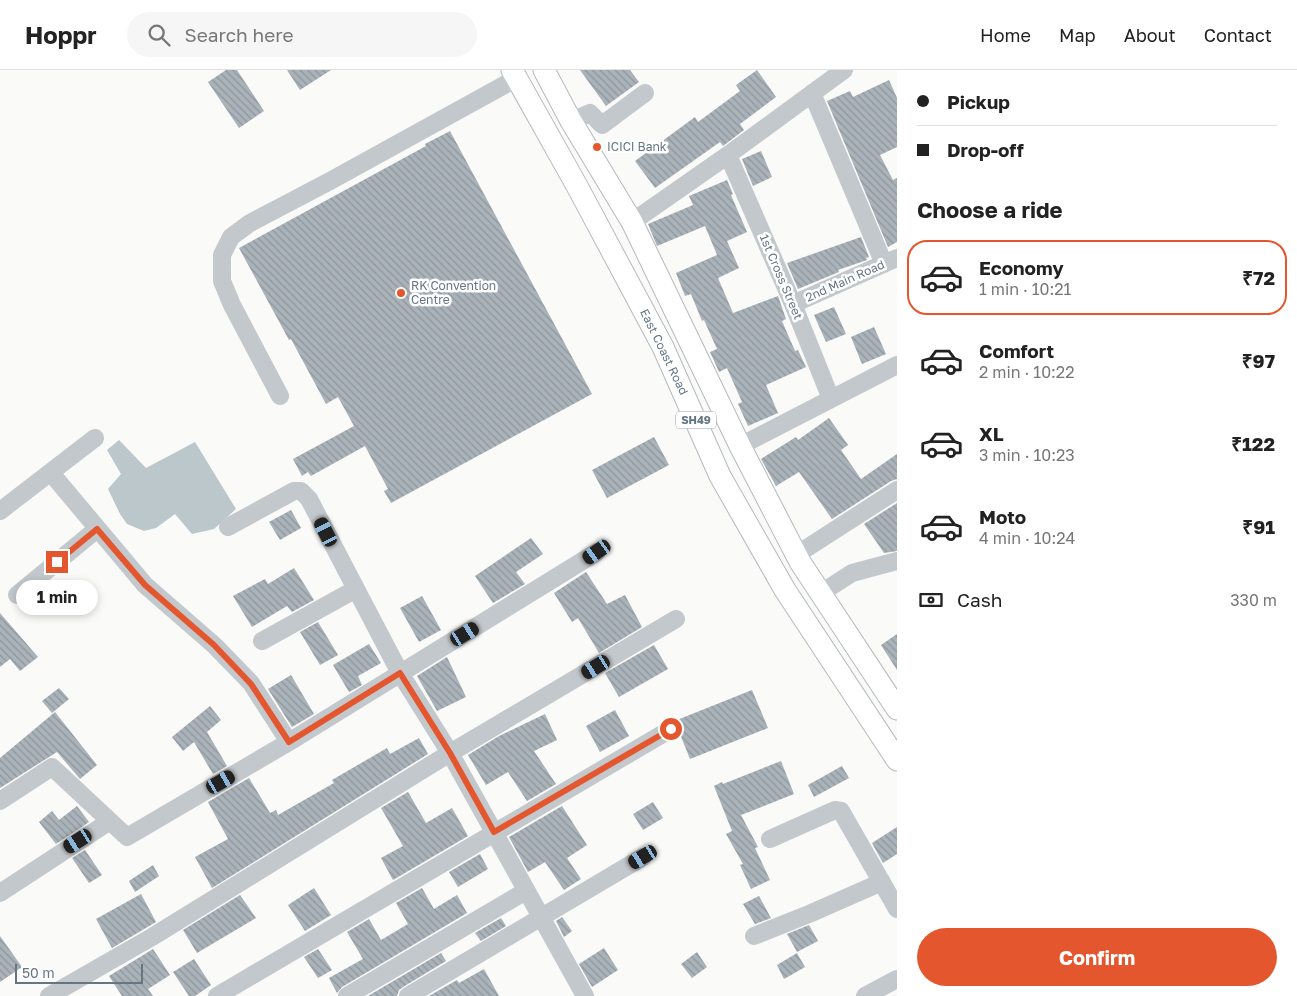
<!DOCTYPE html>
<meta charset="utf-8">
<style>
:root{--surface:#fff;--page:#f6f6f6;--text:#222;--muted:#767676;--line:#e0e0e0;--accent:#e4572e}
body{margin:0;font-family:"Golos Text",sans-serif;background:var(--page);color:var(--text);height:100vh;display:flex;flex-direction:column;font-size:19px;white-space:nowrap}
*{box-sizing:border-box;margin:0}
p{font-size:16px;color:var(--muted)}
.icon{flex:none;width:28px;height:28px;fill:none;stroke:currentColor;stroke-width:2;stroke-linecap:round;stroke-linejoin:round}
.map{position:relative;flex:1;overflow:hidden}
.panel{display:flex;flex-direction:column;background:var(--surface);width:400px}
.panel>*{flex:none}
.hud{display:grid;align-content:center;height:110px;padding:0 20px;background:var(--surface)}
.scale{position:absolute;left:15px;bottom:12px;width:128px;box-sizing:border-box;padding-left:5px;border:2px solid #657683;border-top:0;font-size:14px;line-height:18px;white-space:nowrap;color:#657683;-webkit-text-stroke:4px #fff;paint-order:stroke}
.end{position:absolute;width:22px;height:22px;margin:-11px;border:6px solid #e4572e;background:#fff;box-shadow:0 0 0 2px #fff}
.from{border-radius:50%}
.bubble{position:absolute;height:35px;border-radius:18px;background:var(--surface);box-shadow:0 2px 8px #0003;font-size:16px;font-weight:700;line-height:35px;text-align:center}
.car{position:absolute;width:15px;height:30px;margin:-15px -8px;border-radius:6px;box-shadow:0 0 4px 1px #0007;background:linear-gradient(#222 24%,#8ab4d8 0 40%,#222 0 76%,#8ab4d8 0 86%,#222 0)}
.hud b{display:flex;align-items:center;gap:18px;height:48px;font-size:19px}
.hud b+b{border-top:1px solid var(--line)}
.hud i{width:12px;height:12px;background:var(--text)}
ul{padding:0;list-style:none}
li{display:flex;align-items:center;gap:15px;height:75px;margin:0 10px 8px;padding:0 10px;border:2px solid transparent;border-radius:20px}
li div{flex:1}
li b{display:block;font-size:19px}
li em{font-style:normal;font-weight:700}
li.on{border-color:var(--accent)}
li>.icon{width:45px;height:45px;stroke-width:1.5}
h2{padding:0 20px;font-size:22px;line-height:60px}
.pay{display:flex;align-items:center;gap:12px;height:55px;padding:0 20px;font-size:19px}
.pay p{margin-inline-start:auto}
.cta{display:flex;gap:10px;margin-top:auto;padding:10px 20px}
.cta a{flex:1;height:58px;border-radius:30px;background:var(--accent);color:#fff;font-size:20px;font-weight:700;line-height:58px;text-align:center}
header{display:flex;align-items:center;gap:30px;box-sizing:border-box;height:70px;padding:0 25px;background:var(--surface);border-bottom:1px solid var(--line)}
header strong{font-size:24px}
nav{display:flex;gap:28px;margin-inline-start:auto;font-size:18px}
.search{width:350px;height:45px;background:var(--page);display:flex;align-items:center;gap:12px;box-sizing:border-box;padding:0 18px;border-radius:28px;color:var(--muted);font-size:19px}
main{display:flex;flex:1;min-height:0}
.map>svg:first-child{display:block}
</style>
<header>
<strong>Hoppr</strong>
<div class="search"><svg class="icon" aria-label="search" viewBox="0 0 24 24"><circle cx="10" cy="10" r="6"/><path d="M15 15l6 6"/></svg>Search here</div>
<nav><a>Home</a><a>Map</a><a>About</a><a>Contact</a></nav>
</header>
<main>
<div class="map">
<svg width="897" height="926" viewBox="0 0 897 926">
<defs>
<pattern id="building-back-hatch" width="6" height="6" patternUnits="userSpaceOnUse" patternTransform="scale(1.25)"><rect width="6" height="6" fill="#aab3b9"/><path d="M-1 5l2 2M0 0l6 6M5-1l2 2" fill="none" stroke="#8e969c"/></pattern>
</defs>
<rect width="100%" height="100%" fill="#fafaf8"/>
<path fill="#bbc7cb" d="M119 370 146 398 195 372 236 439 214 459 192 464 175 444 156 458 144 461 127 454 120 444 108 419 121 404 107 380Z"/>
<path fill="url(#building-back-hatch)" d="M226 0H237L264 41 239 58 208 12Z
M287 0H331L300 20Z
M580 0H630L639 12 606 36Z
M757 0 776 27 740 54 744 60 723 76 720 72 655 118 635 91 695 47 698 52 740 21 736 15Z
M889 10 897 28V77L880 85 893 110 897 108V172L888 177 827 31 850 21 853 27Z
M450 61 592 324 391 433 384 421 388 419 365 376 311 406 308 402 302 406 293 389 354 356 338 327 326 334 291 269 289 270 239 178 426 76 425 74Z
M761 81 772 107 753 116 742 89Z
M727 110 733 124 731 125 747 162 727 171 739 198 718 208 733 243 778 226 786 249 782 251 795 281 798 280 806 297 766 315 778 343 748 356 738 334 742 332 727 298 719 302 710 282 717 279 704 250 702 251 691 224 685 226 676 203 717 185 705 156 657 176 648 154 693 135 689 126Z
M861 167 869 187 866 188 867 190 838 200 839 202 798 219 787 193Z
M834 237 846 264 826 272 814 245Z
M874 257 886 284 862 294 851 267Z
M829 348 848 375 841 380 861 409 897 384V409L891 411 832 449 799 402 776 416 761 389 796 367 798 370Z
M654 367 669 395 607 428 592 400Z
M897 433V481L884 483 864 454Z
M291 440 301 458 280 470 269 452Z
M531 468 543 484 516 502 525 514 493 533 475 506Z
M294 498 314 530 292 542 287 536 252 557 233 526 265 509 268 514Z
M586 502 607 534 625 525 642 557 599 583 578 548 572 552 554 523Z
M422 526 441 560 419 572 400 538Z
M0 543 38 587 20 601 10 589 0 597Z
M318 552 338 585 320 595 300 562Z
M897 564V600L881 575Z
M369 574 381 593 358 606 362 615 349 622 333 595Z
M654 575 668 599 619 627 605 603Z
M447 587 466 627 437 641 417 606Z
M291 605 314 644 292 657 268 619Z
M59 618 69 629 52 643 42 631Z
M752 620 768 658 690 689 680 664V654L677 650Z
M210 636 221 650 207 662 227 696 213 704 194 672 183 681 172 667Z
M615 640 629 666 600 682 586 656Z
M55 642 97 695 80 709 57 682 0 718V688Z
M545 644 557 670 534 681 556 714 527 731 508 702 486 715 468 685 499 666Z
M419 668 428 684 212 818 195 787 228 769 208 732 249 708 270 743 276 740 278 745 334 713 332 710 387 678 390 684Z
M781 691 794 724 741 745 758 777 755 778 770 810 751 819 740 795 743 794 726 764 732 761 714 716 722 712 723 714Z
M842 696 849 708 814 727 808 715Z
M408 722 426 753 452 738 468 766 393 810 381 788 403 776 381 738Z
M653 732 663 748 643 760 633 744Z
M77 736 89 752 56 774 39 752 52 741 59 750Z
M562 736 587 775 567 788 581 809 564 820 545 792 528 802 509 767Z
M897 757V784L883 793 872 773Z
M85 780 102 805 89 813 72 788Z
M480 784 488 799 458 817 449 802Z
M153 795 159 806 135 822 129 811Z
M314 818 331 845 305 861 288 835Z
M422 818 434 839 457 825 467 843 342 917 337 923 329 908 363 889 347 862 369 849 381 870 408 854 396 833Z
M141 824 156 852 112 878 96 849Z
M240 825 256 848 197 883 183 860Z
M759 826 771 848 755 854 743 834Z
M562 847 572 861 564 867 556 851Z
M501 848 506 856 481 871 475 863Z
M809 855 818 871 797 882 787 864Z
M0 866 22 897 0 912Z
M604 878 618 900 592 917 579 894Z
M153 879 170 905 148 919 153 926H122L109 906Z
M318 879 332 900 318 908 304 887Z
M697 882 707 897 692 908 681 894Z
M441 883 446 891 403 917 399 920 397 926H368Z
M797 883 805 897 784 909 777 895Z
M194 889 211 915 195 926H189L173 902Z
M484 899 499 926H429L457 910 459 913Z"/>
<g fill="none" stroke-linecap="round" stroke-linejoin="round">
<defs>
<path id="major" d="M512 0 577 116 663 277 720 406 785 520 897 690
M544 0 571 51 632 152 740 376 800 492 897 639"/>
</defs>
<use href="#major" stroke="#b5babe" stroke-width="23"/>
<path stroke="#c3c8cc" stroke-width="18" d="M812 23 884 194
M571 51 590 43 602 55 645 23
M728 85 793 234 831 329
M632 152 728 85 844 0
M793 234 897 188
M280 326 232 235 222 211V185L231 167 250 153 330 111 517 8
M740 376 897 295
M51 403 145 515 214 575 251 613 289 672
M0 441 95 368
M228 457 294 421H301L309 429 400 603 450 683 585 926
M796 485 897 420
M821 523 852 503 897 491
M17 525 97 459
M262 571 356 519
M0 731 52 697 127 767 289 672 597 482
M770 769 835 740 841 741 897 839
M0 823 110 751
M754 866 809 844 882 812
M49 926 152 867 450 683 676 549
M217 926 671 659
M347 926 526 821
M408 926 643 787
M865 926 897 909"/>
<use href="#major" stroke="#fff" stroke-width="21"/>
</g>
<g fill="none" stroke-linecap="round" stroke-linejoin="round">
<path stroke="#e4572e" stroke-width="6" d="M57 492 97 459 145 515 214 575 251 614 289 672 400 603 450 683 494 762 671 659"/>
</g>
<g fill="#e4572e" stroke="#fff" stroke-width="2">
<circle cx="597" cy="77" r="5"/>
<circle cx="401" cy="223" r="5"/>
</g>
<g text-anchor="middle" stroke-width="5" stroke-linejoin="round" paint-order="stroke">
<rect fill="#fff" stroke="#939fa8" stroke-width="1" x="676" y="341.5" width="40" height="17" rx="4"/>
<g font-size="11" font-weight="bold" fill="#657683">
<text x="696" y="354">SH49</text>
</g>
<g font-size="12" fill="#657683" stroke="#fff" text-anchor="start">
<text x="607" y="81">ICICI Bank</text>
<text x="411" y="220">RK Convention<tspan x="411" dy="14">Centre</tspan></text>
</g>
<g font-size="12" fill="#657683" stroke="#fff">
<text transform="translate(781 207) rotate(67)" y="4">1st Cross Street</text>
<text transform="translate(845 211) rotate(-24)" y="4">2nd Main Road</text>
<text transform="translate(664 282) rotate(64)" y="4">East Coast Road</text>
</g>
</g>
</svg>
<div class="scale">50 m</div>
<i class="end from" style="left:671px;top:659px"></i>
<i class="end" style="left:57px;top:492px"></i>
<div class="bubble" style="left:16px;top:510px;width:82px">1 min</div>
<i class="car" style="left:326px;top:462px;rotate:333deg"></i>
<i class="car" style="left:597px;top:482px;rotate:235deg"></i>
<i class="car" style="left:465px;top:564px;rotate:59deg"></i>
<i class="car" style="left:596px;top:597px;rotate:239deg"></i>
<i class="car" style="left:221px;top:712px;rotate:60deg"></i>
<i class="car" style="left:78px;top:771px;rotate:237deg"></i>
<i class="car" style="left:643px;top:787px;rotate:239deg"></i>
</div>
<section class="panel">
<div class="hud">
<b><i class="from"></i>Pickup</b>
<b><i></i>Drop-off</b>
</div>
<h2>Choose a ride</h2>
<ul>
<li class="on"><svg class="icon" aria-label="car" viewBox="0 0 24 24"><path d="M5 17H2v-5l4-1 3-4h7l3 4 3 1v5h-3M9 17h6M6 11h13"/><circle cx="7" cy="17" r="2"/><circle cx="17" cy="17" r="2"/></svg><div><b>Economy</b><p>1 min · 10:21</p></div><em>₹72</em></li>
<li><svg class="icon" aria-label="car" viewBox="0 0 24 24"><path d="M5 17H2v-5l4-1 3-4h7l3 4 3 1v5h-3M9 17h6M6 11h13"/><circle cx="7" cy="17" r="2"/><circle cx="17" cy="17" r="2"/></svg><div><b>Comfort</b><p>2 min · 10:22</p></div><em>₹97</em></li>
<li><svg class="icon" aria-label="car" viewBox="0 0 24 24"><path d="M5 17H2v-5l4-1 3-4h7l3 4 3 1v5h-3M9 17h6M6 11h13"/><circle cx="7" cy="17" r="2"/><circle cx="17" cy="17" r="2"/></svg><div><b>XL</b><p>3 min · 10:23</p></div><em>₹122</em></li>
<li><svg class="icon" aria-label="car" viewBox="0 0 24 24"><path d="M5 17H2v-5l4-1 3-4h7l3 4 3 1v5h-3M9 17h6M6 11h13"/><circle cx="7" cy="17" r="2"/><circle cx="17" cy="17" r="2"/></svg><div><b>Moto</b><p>4 min · 10:24</p></div><em>₹91</em></li>
</ul>
<div class="pay"><svg class="icon" aria-label="cash" viewBox="0 0 24 24"><path d="M3 7h18v10H3z"/><circle cx="12" cy="12" r="2"/></svg>Cash<p>330 m</p></div>
<div class="cta"><a>Confirm</a></div>
</section>
</main>
